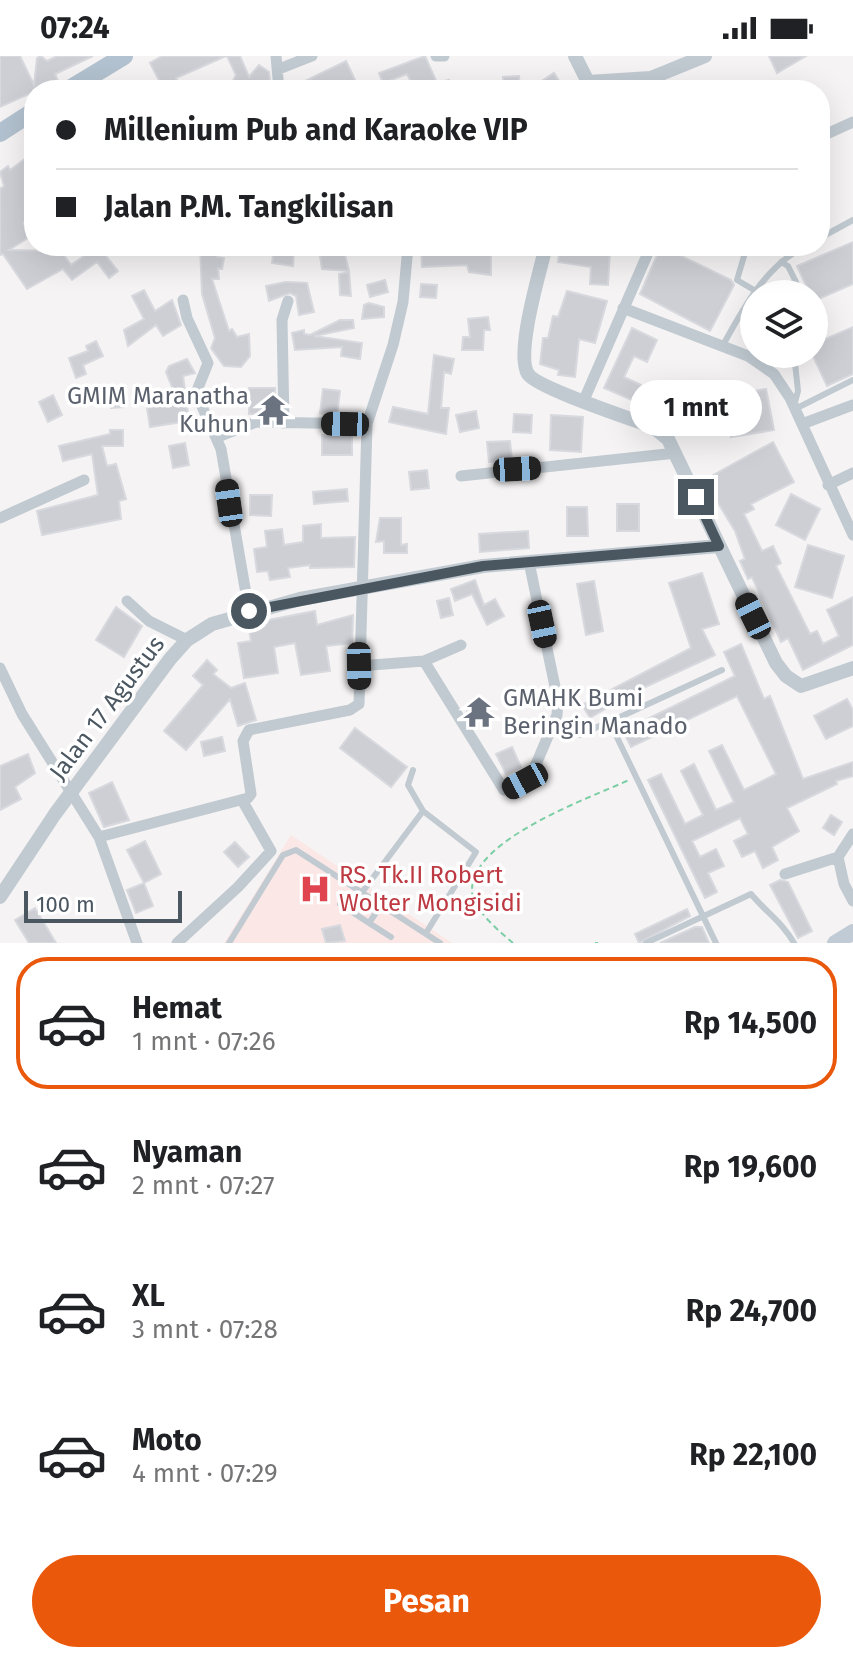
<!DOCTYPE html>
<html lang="id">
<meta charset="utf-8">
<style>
:root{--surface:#fff;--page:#f6f6f6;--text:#202124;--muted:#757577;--line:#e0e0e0;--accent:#ea580c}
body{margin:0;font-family:"Fira Sans",sans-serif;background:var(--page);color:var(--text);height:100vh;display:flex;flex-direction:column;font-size:30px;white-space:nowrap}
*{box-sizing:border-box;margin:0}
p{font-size:26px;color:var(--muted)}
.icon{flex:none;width:44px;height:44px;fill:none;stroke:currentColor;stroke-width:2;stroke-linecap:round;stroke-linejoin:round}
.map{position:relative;height:887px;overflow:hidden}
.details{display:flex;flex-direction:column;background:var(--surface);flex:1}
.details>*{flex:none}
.top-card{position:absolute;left:24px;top:24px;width:806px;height:176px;border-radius:32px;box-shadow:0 8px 32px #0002;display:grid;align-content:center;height:176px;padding:0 32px;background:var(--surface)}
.buttons{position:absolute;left:740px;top:224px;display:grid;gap:16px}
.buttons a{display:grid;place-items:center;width:88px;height:88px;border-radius:50%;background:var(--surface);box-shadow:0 8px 32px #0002;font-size:40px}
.scale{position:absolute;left:24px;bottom:20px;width:158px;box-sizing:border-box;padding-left:8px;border:4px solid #4a5660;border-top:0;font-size:22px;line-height:28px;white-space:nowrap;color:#4a5660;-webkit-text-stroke:6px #fff;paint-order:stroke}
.end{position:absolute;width:36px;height:36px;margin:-18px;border:10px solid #4a5660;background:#fff;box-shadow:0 0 0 4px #fff}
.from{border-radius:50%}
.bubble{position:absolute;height:56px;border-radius:28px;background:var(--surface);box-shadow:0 8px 32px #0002;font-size:26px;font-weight:700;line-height:56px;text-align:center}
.car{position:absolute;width:24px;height:48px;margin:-24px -12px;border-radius:10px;box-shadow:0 0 6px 2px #0007;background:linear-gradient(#222 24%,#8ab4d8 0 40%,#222 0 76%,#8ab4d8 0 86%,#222 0)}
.top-card b{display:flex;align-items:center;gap:28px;height:76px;font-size:30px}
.top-card b+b{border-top:2px solid var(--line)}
.top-card i{width:20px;height:20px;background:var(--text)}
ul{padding:14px 0 0;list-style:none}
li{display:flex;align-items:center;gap:24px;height:132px;margin:0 16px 12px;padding:0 16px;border:4px solid transparent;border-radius:32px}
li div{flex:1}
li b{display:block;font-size:30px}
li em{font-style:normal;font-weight:700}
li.on{border-color:var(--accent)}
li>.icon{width:72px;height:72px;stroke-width:1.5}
.button{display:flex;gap:16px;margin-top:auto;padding:16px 32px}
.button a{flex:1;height:92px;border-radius:48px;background:var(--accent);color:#fff;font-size:32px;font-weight:700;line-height:92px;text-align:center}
.status{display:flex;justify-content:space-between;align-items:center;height:56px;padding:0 40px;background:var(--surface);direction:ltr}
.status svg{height:22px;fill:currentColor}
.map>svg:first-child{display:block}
</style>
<div class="status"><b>07:24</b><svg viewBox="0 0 49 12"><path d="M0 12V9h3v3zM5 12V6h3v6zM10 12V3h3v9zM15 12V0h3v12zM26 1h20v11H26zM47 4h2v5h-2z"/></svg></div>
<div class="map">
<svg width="853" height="887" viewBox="0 0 853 887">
<rect width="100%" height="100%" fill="#f5f3f3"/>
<path fill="#fbe8e6" d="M291 779 452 887H224Z"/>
<path fill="#cdcfd5" stroke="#d7d9de" stroke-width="2" d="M0 0H20L34 29 37 2 41 0 47 5 57 0H93L55 18 58 25 0 51Z
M162 0H226L176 22 182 34H164L150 7Z
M227 0H240L249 21 259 9 269 16 270 26 264 34H228L236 19Z
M425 0 437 27 449 24 453 34H415L407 18 383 27 379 17Z
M769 0H806L777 17Z
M346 5 356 26 339 34H287Z
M554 17 565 34H528Z
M519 20 520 34H504L503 21Z
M34 96V159L23 167 31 180 9 194 61 195 71 209 98 190 118 215 109 222 97 206 72 224 63 213 27 233 3 198 0 199V133L4 130 0 116 8 110 10 114Z
M853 186V228L814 245V238H810L797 210Z
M200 190H217V201L224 202 222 213 218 212 219 223H212L229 275 232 273 237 281 249 278 250 300 241 311 224 310 211 292 215 282 202 238Z
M421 190H491V219L469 216 467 209 422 211Z
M560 190 610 194 608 229 590 228 591 211 558 206Z
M661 190 731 224 734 229 710 275 640 238Z
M274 192 294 194 293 210 272 207Z
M344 195 349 215 322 213 320 200Z
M349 216 351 240 340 239 339 218Z
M385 224 388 236 370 241 367 229Z
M286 226 307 227 314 256 299 259 296 240 290 237 269 245 266 230Z
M421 228 437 229 436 242 420 241Z
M144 234 155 255 172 244 181 269 163 280 156 269 128 290 124 274 144 263 132 240Z
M567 235 607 245 595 287 579 283 575 321 558 319 559 314 540 308 543 282H548L553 260 558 261Z
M369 247 384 251V261L362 263 364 249Z
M488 261 490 274H484L483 294H462L463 281H470L468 263Z
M340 264H353L354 272 314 280 362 287 360 303 341 300 342 291 295 294 292 277 304 274V278L310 279Z
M853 271V318L827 330 814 302V288Z
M632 272 657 284 647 306 634 300 624 321 641 329 634 345 604 332Z
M96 285 103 300 83 309 86 318 76 322 69 302 88 295 86 290Z
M434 299 454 303 451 318 444 316 441 352H449L446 378 389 366 393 351 428 358Z
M187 303 195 317 183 320 189 365 150 371 147 352 178 346 166 316 169 310Z
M249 332H275V358H249Z
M122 333 124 351 111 352 109 334Z
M323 333 340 335 337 359 320 357Z
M766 333 774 374 731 381 723 341Z
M53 339 62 359 48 366 39 346Z
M476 355 479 372 460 376 456 359Z
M514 358 532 359 531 377 513 376Z
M551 359 583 361 581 396 550 394Z
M110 374H123V390H102L107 410 116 408 126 443 119 445 121 463 42 479 37 455 98 439 92 398 63 405 59 390 110 378Z
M322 379H352V399H322Z
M510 385 512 404 489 406 487 386Z
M773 386 794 426 751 448 754 453 744 458 762 495 773 490 781 507 776 510 810 578 817 575 823 588 839 580 827 554 853 541V589L803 614 788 582 781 586 752 521 748 523 740 505 745 503 735 475 704 424Z
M185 387 189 409 173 412 169 390Z
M427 414 429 432 411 434 409 416Z
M347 433 348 445 314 448 313 436Z
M791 438 820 453 805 484 776 469Z
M250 439H272L271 460 250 459Z
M617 448H639V475H617Z
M567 451H587L588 480H567Z
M380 462H401V489L407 488V497H384V485L376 486Z
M321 468V482L355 481 354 511 310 512V509L288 512 290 521 270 524 268 515 257 516 254 493 267 491 265 475 282 473 284 489 303 486V470Z
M528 475 529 492 480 496 479 478Z
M808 489 844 500 832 542 795 531Z
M702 517 719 568 702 573 715 599 630 638 590 662 582 649 691 592 669 527Z
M475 524 484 549 495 543 504 560 487 569 472 538 455 545 451 533Z
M594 525 603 575 586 579 577 528Z
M449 542 453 559 441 562 437 545Z
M116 551 142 570 124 601 96 584Z
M315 555 317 569 353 559 352 587 326 590 330 615 301 619 295 587 274 591 278 617 244 622 238 587 251 585 248 568Z
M741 588 764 643 770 640 803 723 853 706V720L836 725 837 728 787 752 799 775 772 791 778 804 763 812 755 795 742 801 734 785 748 778 740 762 692 785 700 801 716 793 724 810 708 817 717 836 705 842 648 724 661 718 685 768 703 759 681 715 694 708 716 754 734 746 709 695 722 689 744 734 776 718 737 640 631 691 623 675 735 620 724 596Z
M207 604 217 614 213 618 231 632 245 627 256 664 238 670 230 643 186 694 164 675 203 629 193 620Z
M847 643 853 654V670L826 683 814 660Z
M483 645 491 658 475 668 467 655Z
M355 672 407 711 391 731 340 692Z
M222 681 225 695 204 700 201 686Z
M512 691 521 711 506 718 496 698Z
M28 698 35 717 15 731 21 743 0 754V710Z
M112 726 129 764 104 771 89 737Z
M831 759 842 766 834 779 823 772Z
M145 785 161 818 144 827 127 794Z
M235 786 249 801 238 811 224 796Z
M780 824 788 826 812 875 798 882 770 829Z
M144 827 153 850 136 857 127 834Z
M35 852 56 887H29L15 864Z
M687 853 690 860 639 887 635 878Z
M340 869 345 885 326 887 322 873Z
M695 871H702L709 887H660Z"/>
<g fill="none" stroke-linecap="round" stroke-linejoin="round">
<path stroke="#7ccea5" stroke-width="2" stroke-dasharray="6 4" stroke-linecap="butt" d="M513 887C500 876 471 852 472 834 472 783 590 742 629 724
M595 887H598"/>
<path stroke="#c1cad1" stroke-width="6" d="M820 182 853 164
M747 190 737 224 754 234
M781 206 788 210 795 224 787 238
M795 224 801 238
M723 289C745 250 764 212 805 190
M794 298 798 335 794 350
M795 353 853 324
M580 679 608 666 614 668
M413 714 408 729 423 755
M363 835 423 755 476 796 426 877
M340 848 369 867 382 848
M369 867 391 881
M229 887 283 799 296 794 440 887
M646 887 751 838C766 856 783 867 794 887
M716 887 613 673 620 661 722 614"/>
<path stroke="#c1cad1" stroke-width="11" d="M276 0 279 34
M436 0H444
M279 13 312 0
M820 81 853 66
M183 244 187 262 208 307 196 337 221 393 249 555
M623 252 748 300 774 318 790 342 853 479
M584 344 651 190
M284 367 282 264 288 245
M802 368 853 349
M218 381 256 366 367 368
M461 420 676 397
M828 429 853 417
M0 462 84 424
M127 545 149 565 187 584
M424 605 461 589
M359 610 424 605 504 734 531 720 557 659 558 645 529 506
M0 612 22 658 99 781 137 887
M853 778 838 801 844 828 853 845
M99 781 248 742 251 738 243 685 249 674 350 654 359 648 367 368 393 289 403 246 408 190
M785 818 838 801
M177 887 238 831 271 795 242 744"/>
<path stroke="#c1cad1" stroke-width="14" d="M575 0 588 26V34
M588 26 651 22 705 0
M546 190C540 215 515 298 528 318 537 332 632 363 653 371L668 383 776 607 786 620 801 630 853 612
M0 841 55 758 170 603 187 584 212 568 300 543 483 510 719 490"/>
<path stroke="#c1cbd5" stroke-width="16" d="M835 887 853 876"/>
<path stroke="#b3c2d0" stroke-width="18" d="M68 34 124 0
M0 77 34 55"/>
</g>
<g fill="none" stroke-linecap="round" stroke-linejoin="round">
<path stroke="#4a5660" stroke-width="10" d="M249 555 483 510 719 490 696 441"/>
</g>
<defs>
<symbol id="temple-bare" viewBox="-9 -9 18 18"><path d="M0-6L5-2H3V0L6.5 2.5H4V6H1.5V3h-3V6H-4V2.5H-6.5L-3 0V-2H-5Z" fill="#6b7280" stroke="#fff" stroke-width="2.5" paint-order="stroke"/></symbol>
<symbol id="hospital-bare" viewBox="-9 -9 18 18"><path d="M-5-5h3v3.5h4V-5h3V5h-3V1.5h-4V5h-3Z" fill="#e0444e" stroke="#fff" stroke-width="2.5" paint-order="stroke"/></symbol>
</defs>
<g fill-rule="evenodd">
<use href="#temple-bare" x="251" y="332" width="44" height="44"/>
<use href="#temple-bare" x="457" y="634" width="44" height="44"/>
<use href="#hospital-bare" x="293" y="811" width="44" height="44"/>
</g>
<g text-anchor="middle" stroke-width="7" stroke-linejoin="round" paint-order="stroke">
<g font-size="24" fill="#5b616d" stroke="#fff" text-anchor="end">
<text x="249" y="348">GMIM Maranatha<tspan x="249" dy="28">Kuhun</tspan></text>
<text x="503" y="650" text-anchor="start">GMAHK Bumi<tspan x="503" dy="28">Beringin Manado</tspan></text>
</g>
<g font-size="24" fill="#4a5660" stroke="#fff">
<text transform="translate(107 652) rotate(-53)" y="8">Jalan 17 Agustus</text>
</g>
<g font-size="24" fill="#be3a42" stroke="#fff" text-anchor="start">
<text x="339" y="827">RS. Tk.II Robert<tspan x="339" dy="28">Wolter Mongisidi</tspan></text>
</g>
</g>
</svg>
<div class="buttons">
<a><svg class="icon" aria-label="layers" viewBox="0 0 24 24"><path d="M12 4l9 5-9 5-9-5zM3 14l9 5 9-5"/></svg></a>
</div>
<div class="scale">100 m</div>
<i class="end from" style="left:249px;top:555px"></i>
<i class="end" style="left:696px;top:441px"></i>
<div class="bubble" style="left:630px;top:324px;width:132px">1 mnt</div>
<i class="car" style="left:345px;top:368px;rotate:271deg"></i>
<i class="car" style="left:517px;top:413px;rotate:87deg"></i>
<i class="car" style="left:229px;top:447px;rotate:352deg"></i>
<i class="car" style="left:753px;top:560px;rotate:334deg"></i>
<i class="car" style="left:542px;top:568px;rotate:168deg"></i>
<i class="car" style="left:359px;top:610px;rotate:179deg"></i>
<i class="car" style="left:525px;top:725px;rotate:242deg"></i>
<div class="top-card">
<b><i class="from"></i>Millenium Pub and Karaoke VIP</b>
<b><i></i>Jalan P.M. Tangkilisan</b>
</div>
</div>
<section class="details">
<ul>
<li class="on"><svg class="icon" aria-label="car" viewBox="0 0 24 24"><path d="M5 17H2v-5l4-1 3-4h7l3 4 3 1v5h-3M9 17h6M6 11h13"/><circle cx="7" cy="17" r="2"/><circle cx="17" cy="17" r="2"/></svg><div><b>Hemat</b><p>1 mnt · 07:26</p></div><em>Rp 14,500</em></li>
<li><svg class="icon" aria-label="car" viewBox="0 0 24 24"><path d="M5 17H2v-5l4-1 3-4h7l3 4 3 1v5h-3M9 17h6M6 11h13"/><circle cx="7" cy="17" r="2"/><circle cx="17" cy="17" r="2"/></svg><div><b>Nyaman</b><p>2 mnt · 07:27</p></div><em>Rp 19,600</em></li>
<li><svg class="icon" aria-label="car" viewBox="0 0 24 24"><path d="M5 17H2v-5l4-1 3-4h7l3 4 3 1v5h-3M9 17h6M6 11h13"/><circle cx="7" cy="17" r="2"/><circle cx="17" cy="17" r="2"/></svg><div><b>XL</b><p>3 mnt · 07:28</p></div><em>Rp 24,700</em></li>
<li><svg class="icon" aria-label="car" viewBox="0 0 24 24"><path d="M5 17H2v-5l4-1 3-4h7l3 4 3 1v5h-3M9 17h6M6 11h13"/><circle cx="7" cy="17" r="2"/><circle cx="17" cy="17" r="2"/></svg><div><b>Moto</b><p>4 mnt · 07:29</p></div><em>Rp 22,100</em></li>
</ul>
<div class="button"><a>Pesan</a></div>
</section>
